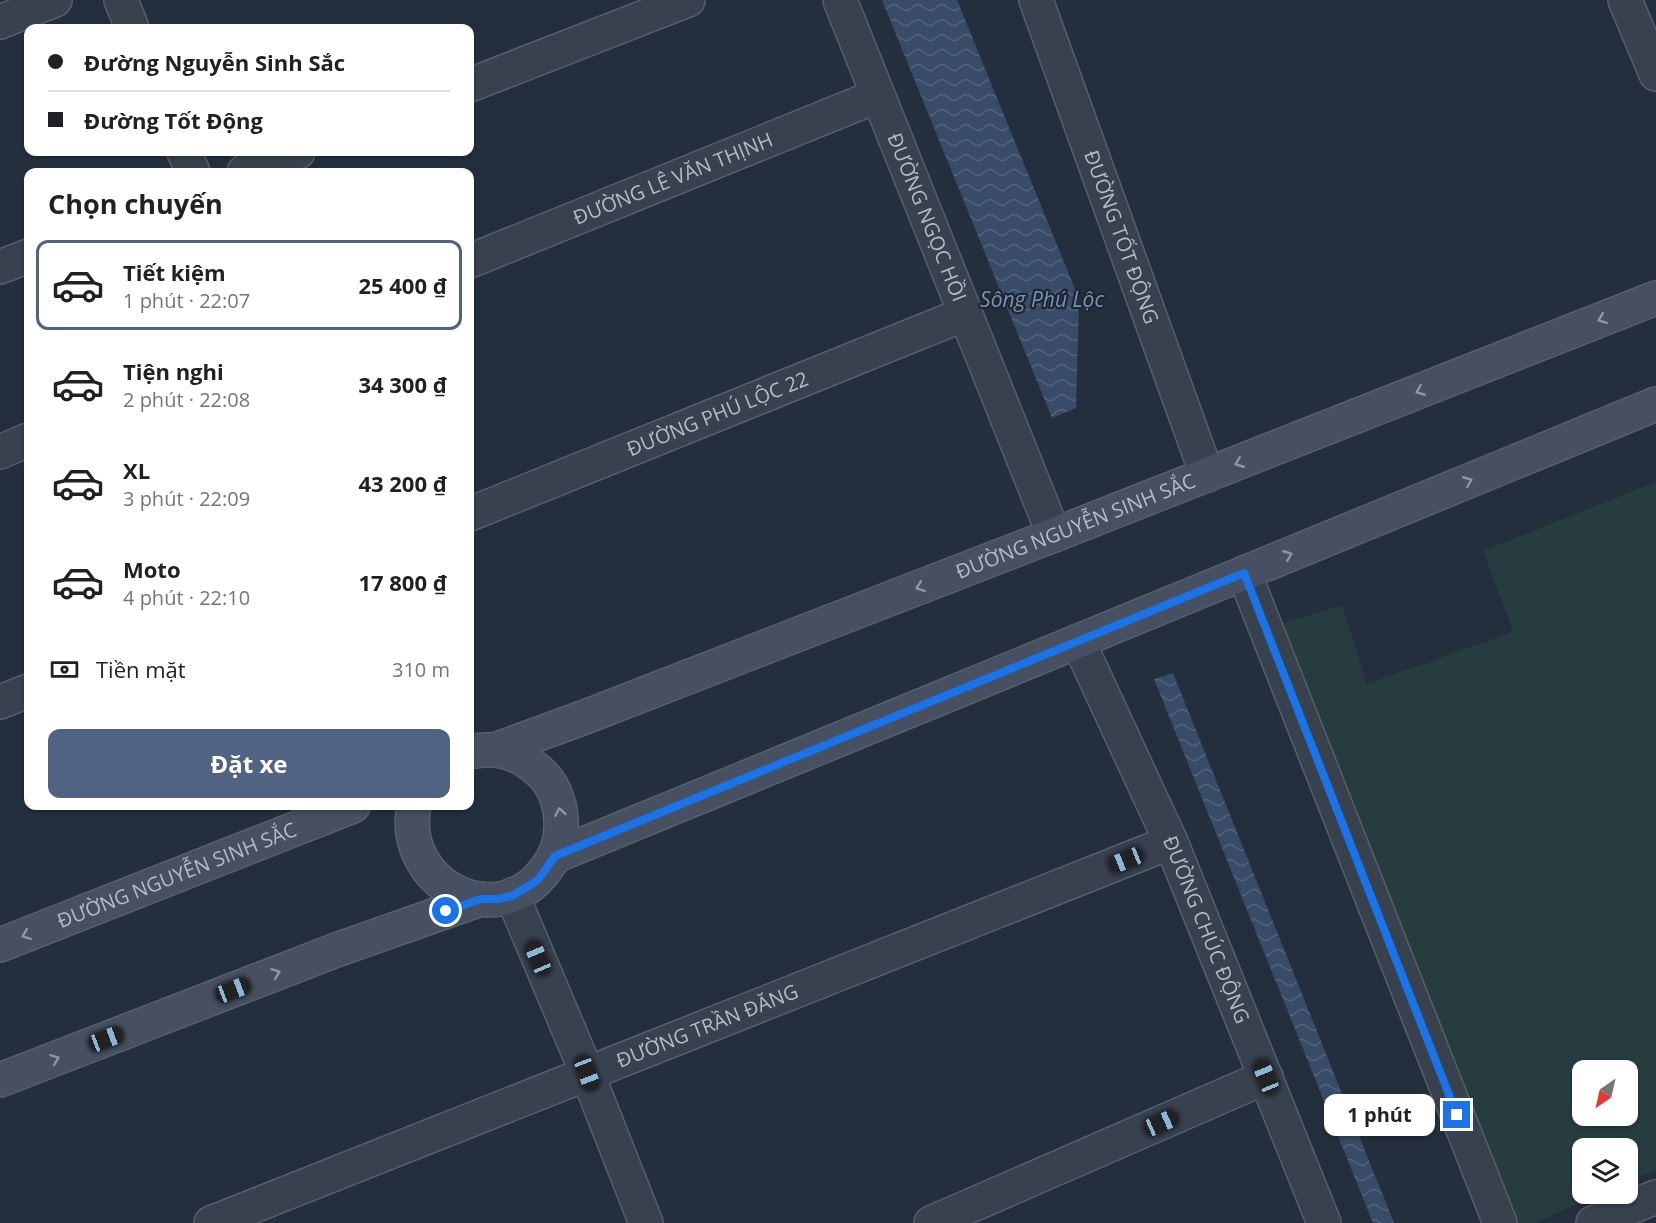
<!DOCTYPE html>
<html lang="vi">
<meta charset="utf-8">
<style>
:root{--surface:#fff;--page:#f6f6f6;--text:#202124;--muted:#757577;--line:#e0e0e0;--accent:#506383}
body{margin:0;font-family:"Open Sans",sans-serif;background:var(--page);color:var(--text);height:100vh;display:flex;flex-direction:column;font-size:22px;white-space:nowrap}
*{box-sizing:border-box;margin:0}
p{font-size:20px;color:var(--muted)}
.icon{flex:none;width:33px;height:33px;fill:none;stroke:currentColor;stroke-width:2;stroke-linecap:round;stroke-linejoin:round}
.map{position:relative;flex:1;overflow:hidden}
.sheet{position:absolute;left:24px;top:168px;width:450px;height:642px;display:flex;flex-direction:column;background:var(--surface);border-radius:12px;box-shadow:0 2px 4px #0004}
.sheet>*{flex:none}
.banner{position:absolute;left:24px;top:24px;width:450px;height:132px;border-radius:12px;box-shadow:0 2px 4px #0004;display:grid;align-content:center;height:132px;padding:0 24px;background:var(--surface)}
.needle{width:39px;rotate:214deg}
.tools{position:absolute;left:1572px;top:1060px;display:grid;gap:12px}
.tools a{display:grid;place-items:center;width:66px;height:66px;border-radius:12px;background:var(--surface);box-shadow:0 2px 4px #0004;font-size:30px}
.end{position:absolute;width:27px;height:27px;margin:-14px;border:8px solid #1a73e8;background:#fff;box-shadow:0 0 0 3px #fff}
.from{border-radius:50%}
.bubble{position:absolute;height:42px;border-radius:12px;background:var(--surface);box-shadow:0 2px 4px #0004;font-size:20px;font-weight:700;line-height:42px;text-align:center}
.car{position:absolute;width:18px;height:36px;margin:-18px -9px;border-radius:8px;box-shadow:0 0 4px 2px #0007;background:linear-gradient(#222 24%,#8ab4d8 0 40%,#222 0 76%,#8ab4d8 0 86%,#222 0)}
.banner b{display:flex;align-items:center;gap:21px;height:57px;font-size:22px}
.banner b+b{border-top:2px solid var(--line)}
.banner i{width:15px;height:15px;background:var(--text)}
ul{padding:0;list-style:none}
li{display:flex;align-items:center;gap:18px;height:90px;margin:0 12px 9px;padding:0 12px;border:3px solid transparent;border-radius:12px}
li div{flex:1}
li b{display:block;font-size:22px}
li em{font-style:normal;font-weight:700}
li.selected{border-color:var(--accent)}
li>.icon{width:54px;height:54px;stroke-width:1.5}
h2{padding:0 24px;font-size:27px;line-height:72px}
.pay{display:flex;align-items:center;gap:15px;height:66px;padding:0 24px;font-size:22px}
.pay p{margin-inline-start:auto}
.action{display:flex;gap:12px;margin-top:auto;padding:12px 24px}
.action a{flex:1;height:69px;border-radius:12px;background:var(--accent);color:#fff;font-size:24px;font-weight:700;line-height:69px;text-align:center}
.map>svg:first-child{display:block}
</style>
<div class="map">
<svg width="1656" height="1223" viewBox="0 0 1656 1223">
<defs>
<pattern id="water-waves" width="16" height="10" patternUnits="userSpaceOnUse" patternTransform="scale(1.5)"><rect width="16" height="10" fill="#394c67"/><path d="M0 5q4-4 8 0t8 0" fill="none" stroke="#53647b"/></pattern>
</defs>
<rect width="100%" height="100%" fill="#242f3e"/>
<path fill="#263c3f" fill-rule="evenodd" d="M1656 482V1169L1628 1182V1149H1582V1194H1600L1535 1223H1519L1278 625 1342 605 1367 684 1513 632 1483 551ZM1582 1071H1628V1116H1582Z"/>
<path fill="url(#water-waves)" d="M882 0H957L1079 299 1076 408 1052 418Z
M1173 673 1394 1223H1373L1154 679Z"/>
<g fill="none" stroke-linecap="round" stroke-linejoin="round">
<defs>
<g id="minor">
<path id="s1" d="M840 0 1054 535"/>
<path id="s2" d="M1036 0 1207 475"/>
<path d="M0 22 55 0"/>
<path d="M470 85 688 0"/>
<path d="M244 172 298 152"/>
<path id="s3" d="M470 261 877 96"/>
<path d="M0 267 28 256"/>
<path d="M0 452 28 440"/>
<path id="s4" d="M470 514 965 314"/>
<path d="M1244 573 1500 1223"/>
<path id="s5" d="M1078 641 1171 842 1324 1223"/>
<path d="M0 702 28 691"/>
<path id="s6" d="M211 1223 1171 842"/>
<path d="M931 1223 1266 1077"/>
<path d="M1593 1223 1656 1197"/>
</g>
<path id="tertiary" d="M121 0 132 28
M1625 0 1656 74
M184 152 193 172
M512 895 587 1073 646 1223"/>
<g id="secondary">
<path id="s7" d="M495 750 585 717 1054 535 1656 298"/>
<path d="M414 806C398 884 498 936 546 869 556 856 561 843 561 827 562 809 556 789 544 776 524 755 498 745 470 752"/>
<path d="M555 856 1656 404"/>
<path id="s8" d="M0 945 353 806"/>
<path d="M0 1080 339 949 481 899"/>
</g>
</defs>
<use href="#minor" stroke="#565f6c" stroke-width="36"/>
<use href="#tertiary" stroke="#565f6c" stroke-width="36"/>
<use href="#secondary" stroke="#565f6c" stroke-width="36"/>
<use href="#minor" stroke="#38414e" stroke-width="33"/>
<use href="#tertiary" stroke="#38414e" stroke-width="33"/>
<use href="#secondary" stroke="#465061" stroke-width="33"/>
</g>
<defs><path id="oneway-chevron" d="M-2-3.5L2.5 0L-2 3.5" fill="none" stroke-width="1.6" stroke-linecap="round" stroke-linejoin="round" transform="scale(1.5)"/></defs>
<g stroke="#8e96a5">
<use href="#oneway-chevron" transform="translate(1602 319) rotate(159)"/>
<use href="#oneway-chevron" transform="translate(1420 391) rotate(158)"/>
<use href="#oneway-chevron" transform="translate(1239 463) rotate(158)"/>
<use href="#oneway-chevron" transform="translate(1468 481) rotate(-22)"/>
<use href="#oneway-chevron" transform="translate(1288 555) rotate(-22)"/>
<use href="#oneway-chevron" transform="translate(920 587) rotate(159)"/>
<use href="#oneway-chevron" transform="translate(560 812) rotate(-100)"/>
<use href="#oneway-chevron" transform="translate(26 935) rotate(159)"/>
<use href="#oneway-chevron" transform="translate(276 973) rotate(-21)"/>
<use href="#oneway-chevron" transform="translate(55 1059) rotate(-21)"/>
</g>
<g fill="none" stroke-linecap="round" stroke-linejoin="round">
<path stroke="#1a73e8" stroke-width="8" d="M446 911 481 899H497L512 896 538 880 555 856 1244 573 1457 1115"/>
</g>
<g text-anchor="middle" stroke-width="4.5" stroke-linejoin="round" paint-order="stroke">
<g font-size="20" fill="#b4bcc9" stroke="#1d2633">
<text dy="7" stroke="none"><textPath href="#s3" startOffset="219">ĐƯỜNG LÊ VĂN THỊNH</textPath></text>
<text dy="7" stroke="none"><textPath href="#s1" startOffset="234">ĐƯỜNG NGỌC HỒI</textPath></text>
<text dy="7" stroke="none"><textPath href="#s2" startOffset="252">ĐƯỜNG TỐT ĐỘNG</textPath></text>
<text dy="7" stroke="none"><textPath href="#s4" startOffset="267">ĐƯỜNG PHÚ LỘC 22</textPath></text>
<text dy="7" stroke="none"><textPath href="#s7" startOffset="622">ĐƯỜNG NGUYỄN SINH SẮC</textPath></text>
<text dy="7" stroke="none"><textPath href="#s8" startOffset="190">ĐƯỜNG NGUYỄN SINH SẮC</textPath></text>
<text dy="7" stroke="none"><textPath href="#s5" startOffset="316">ĐƯỜNG CHÚC ĐỘNG</textPath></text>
<text dy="7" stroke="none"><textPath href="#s6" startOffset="534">ĐƯỜNG TRẦN ĐĂNG</textPath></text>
</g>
<g font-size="21" font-style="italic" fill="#7c92b1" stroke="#1d2633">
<text x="1042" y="307">Sông Phú Lộc</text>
</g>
</g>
</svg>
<div class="tools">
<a><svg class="needle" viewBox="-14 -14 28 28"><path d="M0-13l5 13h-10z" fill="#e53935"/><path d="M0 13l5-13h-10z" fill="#757577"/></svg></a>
<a><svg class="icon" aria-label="layers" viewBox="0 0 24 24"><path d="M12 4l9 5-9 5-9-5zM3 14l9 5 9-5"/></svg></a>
</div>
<i class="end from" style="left:446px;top:911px"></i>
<i class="end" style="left:1457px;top:1115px"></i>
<div class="bubble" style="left:1324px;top:1094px;width:111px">1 phút</div>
<i class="car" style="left:1126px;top:860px;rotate:248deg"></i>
<i class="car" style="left:538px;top:958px;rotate:337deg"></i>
<i class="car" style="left:233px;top:990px;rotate:69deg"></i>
<i class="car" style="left:106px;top:1039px;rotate:69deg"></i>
<i class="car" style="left:587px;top:1073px;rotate:159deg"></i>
<i class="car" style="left:1266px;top:1077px;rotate:338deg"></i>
<i class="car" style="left:1161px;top:1123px;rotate:66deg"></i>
<div class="banner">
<b><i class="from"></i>Đường Nguyễn Sinh Sắc</b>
<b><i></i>Đường Tốt Động</b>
</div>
<section class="sheet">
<h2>Chọn chuyến</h2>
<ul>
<li class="selected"><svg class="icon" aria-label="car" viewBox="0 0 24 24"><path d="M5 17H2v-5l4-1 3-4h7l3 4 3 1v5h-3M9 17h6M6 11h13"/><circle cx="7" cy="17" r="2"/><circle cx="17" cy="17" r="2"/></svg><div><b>Tiết kiệm</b><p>1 phút · 22:07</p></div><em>25 400 ₫</em></li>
<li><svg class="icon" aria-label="car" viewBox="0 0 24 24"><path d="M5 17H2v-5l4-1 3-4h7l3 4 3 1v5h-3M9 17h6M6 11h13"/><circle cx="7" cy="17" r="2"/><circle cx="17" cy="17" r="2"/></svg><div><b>Tiện nghi</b><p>2 phút · 22:08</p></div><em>34 300 ₫</em></li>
<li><svg class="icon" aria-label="car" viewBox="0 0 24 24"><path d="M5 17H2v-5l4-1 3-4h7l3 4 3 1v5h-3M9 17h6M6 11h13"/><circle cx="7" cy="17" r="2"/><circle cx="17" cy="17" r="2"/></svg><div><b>XL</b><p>3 phút · 22:09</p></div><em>43 200 ₫</em></li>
<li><svg class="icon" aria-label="car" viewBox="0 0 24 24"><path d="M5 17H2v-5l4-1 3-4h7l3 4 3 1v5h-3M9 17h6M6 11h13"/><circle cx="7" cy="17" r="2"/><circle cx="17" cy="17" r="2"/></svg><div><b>Moto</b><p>4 phút · 22:10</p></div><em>17 800 ₫</em></li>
</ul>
<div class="pay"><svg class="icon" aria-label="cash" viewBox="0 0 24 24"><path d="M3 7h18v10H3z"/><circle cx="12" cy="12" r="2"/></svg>Tiền mặt<p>310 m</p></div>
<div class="action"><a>Đặt xe</a></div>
</section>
</div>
